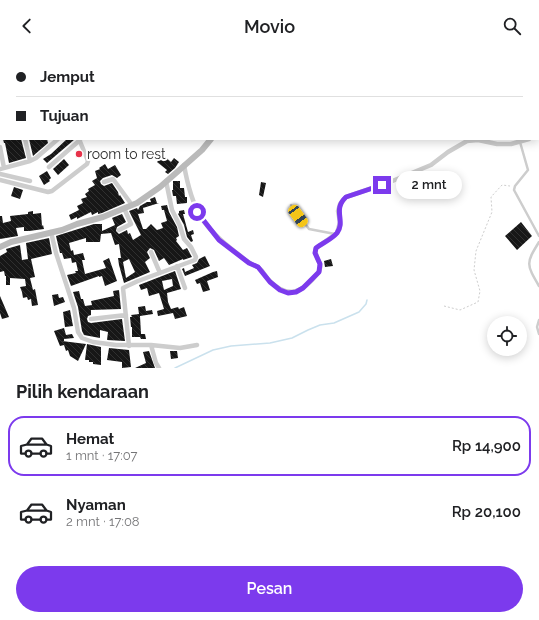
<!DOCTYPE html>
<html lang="id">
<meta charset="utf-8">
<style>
:root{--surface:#fff;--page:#f2f2f2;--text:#202124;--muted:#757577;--line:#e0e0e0;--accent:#7c3aed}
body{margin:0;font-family:Raleway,sans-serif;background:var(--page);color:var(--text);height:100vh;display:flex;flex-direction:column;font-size:15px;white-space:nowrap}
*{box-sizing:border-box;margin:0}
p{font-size:13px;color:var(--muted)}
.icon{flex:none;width:22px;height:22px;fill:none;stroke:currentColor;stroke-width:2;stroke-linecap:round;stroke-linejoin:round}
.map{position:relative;height:316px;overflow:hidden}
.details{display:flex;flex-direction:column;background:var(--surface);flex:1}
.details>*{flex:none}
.top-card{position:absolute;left:0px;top:0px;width:539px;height:88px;box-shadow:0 2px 10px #0003;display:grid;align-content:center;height:88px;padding:0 16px;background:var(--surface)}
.tools{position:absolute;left:487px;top:264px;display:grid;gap:8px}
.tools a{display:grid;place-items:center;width:40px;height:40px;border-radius:50%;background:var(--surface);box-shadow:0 2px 10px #0003;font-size:20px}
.end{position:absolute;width:18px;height:18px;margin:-9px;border:5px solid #7c3aed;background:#fff;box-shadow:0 0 0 2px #fff}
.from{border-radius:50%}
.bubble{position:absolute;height:28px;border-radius:14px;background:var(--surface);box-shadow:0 2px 10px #0003;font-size:13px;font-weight:600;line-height:28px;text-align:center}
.car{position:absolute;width:12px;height:24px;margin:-12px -6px;border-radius:5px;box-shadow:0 0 3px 1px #0007;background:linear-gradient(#f5c518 24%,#345 0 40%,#f5c518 0 76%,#345 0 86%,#f5c518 0)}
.top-card b{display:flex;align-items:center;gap:14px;height:38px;font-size:15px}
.top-card b+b{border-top:1px solid var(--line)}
.top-card i{width:10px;height:10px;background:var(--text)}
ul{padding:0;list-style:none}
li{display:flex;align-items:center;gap:12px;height:60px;margin:0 8px 6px;padding:0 8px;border:2px solid transparent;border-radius:16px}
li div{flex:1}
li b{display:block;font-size:15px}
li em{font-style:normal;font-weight:600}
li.current{border-color:var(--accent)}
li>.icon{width:36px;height:36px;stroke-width:1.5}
h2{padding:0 16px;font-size:18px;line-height:48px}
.action{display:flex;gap:8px;margin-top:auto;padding:8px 16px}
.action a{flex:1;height:46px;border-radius:24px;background:var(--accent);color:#fff;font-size:16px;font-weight:600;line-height:46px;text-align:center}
header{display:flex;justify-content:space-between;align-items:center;height:52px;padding:0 16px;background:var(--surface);font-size:18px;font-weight:600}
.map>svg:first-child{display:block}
</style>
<header><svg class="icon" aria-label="back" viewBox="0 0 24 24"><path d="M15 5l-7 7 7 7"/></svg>Movio<svg class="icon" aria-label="search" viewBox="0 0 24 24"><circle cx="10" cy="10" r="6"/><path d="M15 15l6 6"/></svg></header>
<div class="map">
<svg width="539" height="316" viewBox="0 0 539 316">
<defs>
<pattern id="building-back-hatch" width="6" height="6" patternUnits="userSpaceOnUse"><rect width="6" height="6" fill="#171717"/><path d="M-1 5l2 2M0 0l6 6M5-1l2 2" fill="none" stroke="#303030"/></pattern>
</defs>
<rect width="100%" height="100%" fill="#fff"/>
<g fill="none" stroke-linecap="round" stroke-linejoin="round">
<path stroke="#cae1ed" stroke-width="1.5" d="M139 1 140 0
M0 63H1
M175 316 213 298 231 294 270 291 292 286 308 278 320 273 334 271 359 260 366 252 367 248"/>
</g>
<path fill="url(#building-back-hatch)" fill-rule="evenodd" d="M3 87H21L26 106 9 111 5 91H4Z
M29 87H47L48 91 33 104Z
M67 87H75L47 111 43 107 51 102Z
M163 103 171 110 174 106 179 110 175 116 168 122 165 120 167 118 157 110Z
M64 107 69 113 58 123 53 117Z
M105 112 108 117 115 113 121 123 117 126 112 123 103 126 100 129 101 132 104 134 112 131 118 140 119 144 120 143 125 151 102 161 98 162V160L92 163 91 160 77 167V165L71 168 69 163 79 158 77 154 83 151 81 147 87 145 85 142 89 139 88 137 95 133 92 129 97 126 95 119 100 117 99 116Z
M47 119 51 126 49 128 50 129 44 133 39 124Z
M173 129H180V136H184L185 145H187V151L177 152 176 144H173L172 138H173Z
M261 130 266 131 263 145 259 143Z
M14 135 23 138 20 147 11 144Z
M155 145 157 151H159L143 156 144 161 138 162 143 177H146L151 172 157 178 163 176 161 171 167 169 164 158H162L161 154 167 153 169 160 177 175 179 184 176 186 177 188 176 189 183 198 187 196 192 205 183 208V207L169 213 164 206 159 209 154 198 150 196 147 200 150 206 145 210 150 220 124 231 119 213 118 206H121L119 192 115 193 111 181 101 182 100 190H86V186L69 191 71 199 73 198 74 203 83 201 85 208H82L85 222 106 216 103 209 109 206 117 229 105 234 102 224 99 225V224L71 234 67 223 76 221 75 219H78L76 210 72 211 71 206 64 207 62 201H60L56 184 94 172H102V179L115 173 112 166 122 162 126 170 117 175 116 179 119 182 127 178 128 182 130 181 133 188 141 183 129 159 137 156 138 158 140 154 147 150H151L150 147ZM129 207 135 220 126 226 123 210Z
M184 158 185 162H183L188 180 193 178 194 182 191 183 193 189 191 190 187 185 184 173 178 162 179 161V159Z
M33 159V162L41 161 42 174 43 173 44 177 29 179H24V175L16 176 18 184 0 187V164H2L3 171 11 169 10 164 28 162V160Z
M521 170 532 184 517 198 505 184Z
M49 186 52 202 31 207 35 225 30 226 33 238 35 237 38 253 32 254 31 247 28 248 27 245 23 246 22 240 20 235 26 234 25 227 10 226V233H6V224H5L4 219 0 220V204L7 200 6 197 20 193 22 208 28 207 26 191Z
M205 204 210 214 185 224 182 217 184 216 185 220 194 216 192 213 197 211 199 207Z
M331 207 333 214 325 215 324 209Z
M175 219 181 237 167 241 168 250 171 257 178 255 179 257 184 255 187 264 175 267 173 261 158 264 157 259 164 257 159 241 149 244 147 236 141 238 139 233ZM172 227 173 234 164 238 162 229Z
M217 219 218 225 207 229 210 238 203 240 200 231 197 232 195 228 213 220Z
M119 238 121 257 91 258V263L88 264 87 267 88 270 91 271 122 267 125 289 107 288 108 280 100 278V286L84 283 82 279 78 255 73 240 79 239 81 247H83L85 254 92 253 91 249 114 244 113 239Z
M58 242 59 246 63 245 65 250 54 254 52 243Z
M0 244 9 265 2 267 0 261Z
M145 254 146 259 152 258 153 262 140 264 141 282H145L146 287H141L140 285H132V275H131L130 265H132L131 263 139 262 138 255Z
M70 258 73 274 65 275 63 260Z
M64 276 66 283 72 282 74 286 64 287V289H62L86 292 78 309 70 304 68 298 66 299 64 293 60 294 54 279Z
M87 292 101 295V313L93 312V310H89V308H85Z
M109 296 129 298 131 315 122 316V310L107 308Z
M149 299 155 316H135L146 311 143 300Z
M170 299H177L178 306 171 307Z"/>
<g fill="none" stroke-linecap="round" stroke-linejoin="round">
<path stroke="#cdcdcd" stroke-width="1" stroke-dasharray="2 2" stroke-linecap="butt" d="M444 254 460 258 478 250 480 239 474 218 476 199 492 160 491 145 502 133 510 134"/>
<path stroke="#cdcdcd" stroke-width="2.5" d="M520 90 528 118 515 134 514 138 539 184
M291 153 309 177 335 182
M539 190C526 211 526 212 539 234
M539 268 537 275 539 282"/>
<path stroke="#cdcdcd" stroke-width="4.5" d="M84 0V1
M538 83 539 82
M25 87 30 109
M0 95 4 116
M184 113C192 158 202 175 238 202 242 205 246 209 250 211 253 213 256 214 258 215 264 219 265 225 270 229 289 248 303 240 318 221 325 212 313 205 316 196L337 181 340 170 338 159 340 152 346 145 390 130 431 113 448 100 467 89 478 88 497 92H511L529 87
M49 115 80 88
M0 117 30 109 36 106 58 87
M0 122 30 129
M0 128 48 140 52 139 87 112 88 109 79 87
M104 130 113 127 132 153
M119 178 131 172 124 156
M51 180 56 201 74 256 78 280 82 286 93 290 116 293H151L156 311 159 316
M151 200 160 221
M177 214 185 236
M91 267 126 263
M151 293 180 296 197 293
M129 294 123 236 138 229 195 208 196 205 191 195 184 187 180 174 172 158 166 129"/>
<path stroke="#bababa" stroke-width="6" d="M316 1 317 0
M0 195 11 190 62 178 77 172 103 165 137 151 160 135 176 121 202 98 211 87"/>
</g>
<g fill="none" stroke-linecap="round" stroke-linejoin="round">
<path stroke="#7c3aed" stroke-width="5" d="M197 160 219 188 249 211 258 215 270 230 280 238 288 241 296 240 303 236 319 220 320 212 315 201 316 196C323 191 332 187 337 181 346 169 332 158 346 145L382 133"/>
</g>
<circle fill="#e7324a" stroke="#fff" stroke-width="1.5" cx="79" cy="102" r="4"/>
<g text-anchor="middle" stroke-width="4" stroke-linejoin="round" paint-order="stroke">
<g font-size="14" fill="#303030" stroke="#fff" text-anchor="start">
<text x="87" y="107">room to rest</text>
</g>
</g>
</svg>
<div class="tools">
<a><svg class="icon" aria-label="locate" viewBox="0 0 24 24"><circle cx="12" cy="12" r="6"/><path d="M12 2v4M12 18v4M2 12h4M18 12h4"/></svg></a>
</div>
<i class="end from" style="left:197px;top:160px"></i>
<i class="end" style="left:382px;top:133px"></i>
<div class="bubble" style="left:396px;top:119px;width:66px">2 mnt</div>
<i class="car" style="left:298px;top:164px;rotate:144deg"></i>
<div class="top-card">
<b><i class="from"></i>Jemput</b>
<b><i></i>Tujuan</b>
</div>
</div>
<section class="details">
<h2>Pilih kendaraan</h2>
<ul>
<li class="current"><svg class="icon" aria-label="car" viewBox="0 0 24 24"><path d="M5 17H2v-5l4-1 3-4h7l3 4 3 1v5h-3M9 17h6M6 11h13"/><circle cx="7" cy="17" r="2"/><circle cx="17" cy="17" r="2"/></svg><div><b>Hemat</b><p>1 mnt · 17:07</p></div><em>Rp 14,900</em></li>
<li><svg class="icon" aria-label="car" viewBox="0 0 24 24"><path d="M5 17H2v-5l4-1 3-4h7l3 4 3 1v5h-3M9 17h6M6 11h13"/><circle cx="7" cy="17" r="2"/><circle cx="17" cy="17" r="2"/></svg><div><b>Nyaman</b><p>2 mnt · 17:08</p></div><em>Rp 20,100</em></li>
</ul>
<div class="action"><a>Pesan</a></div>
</section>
